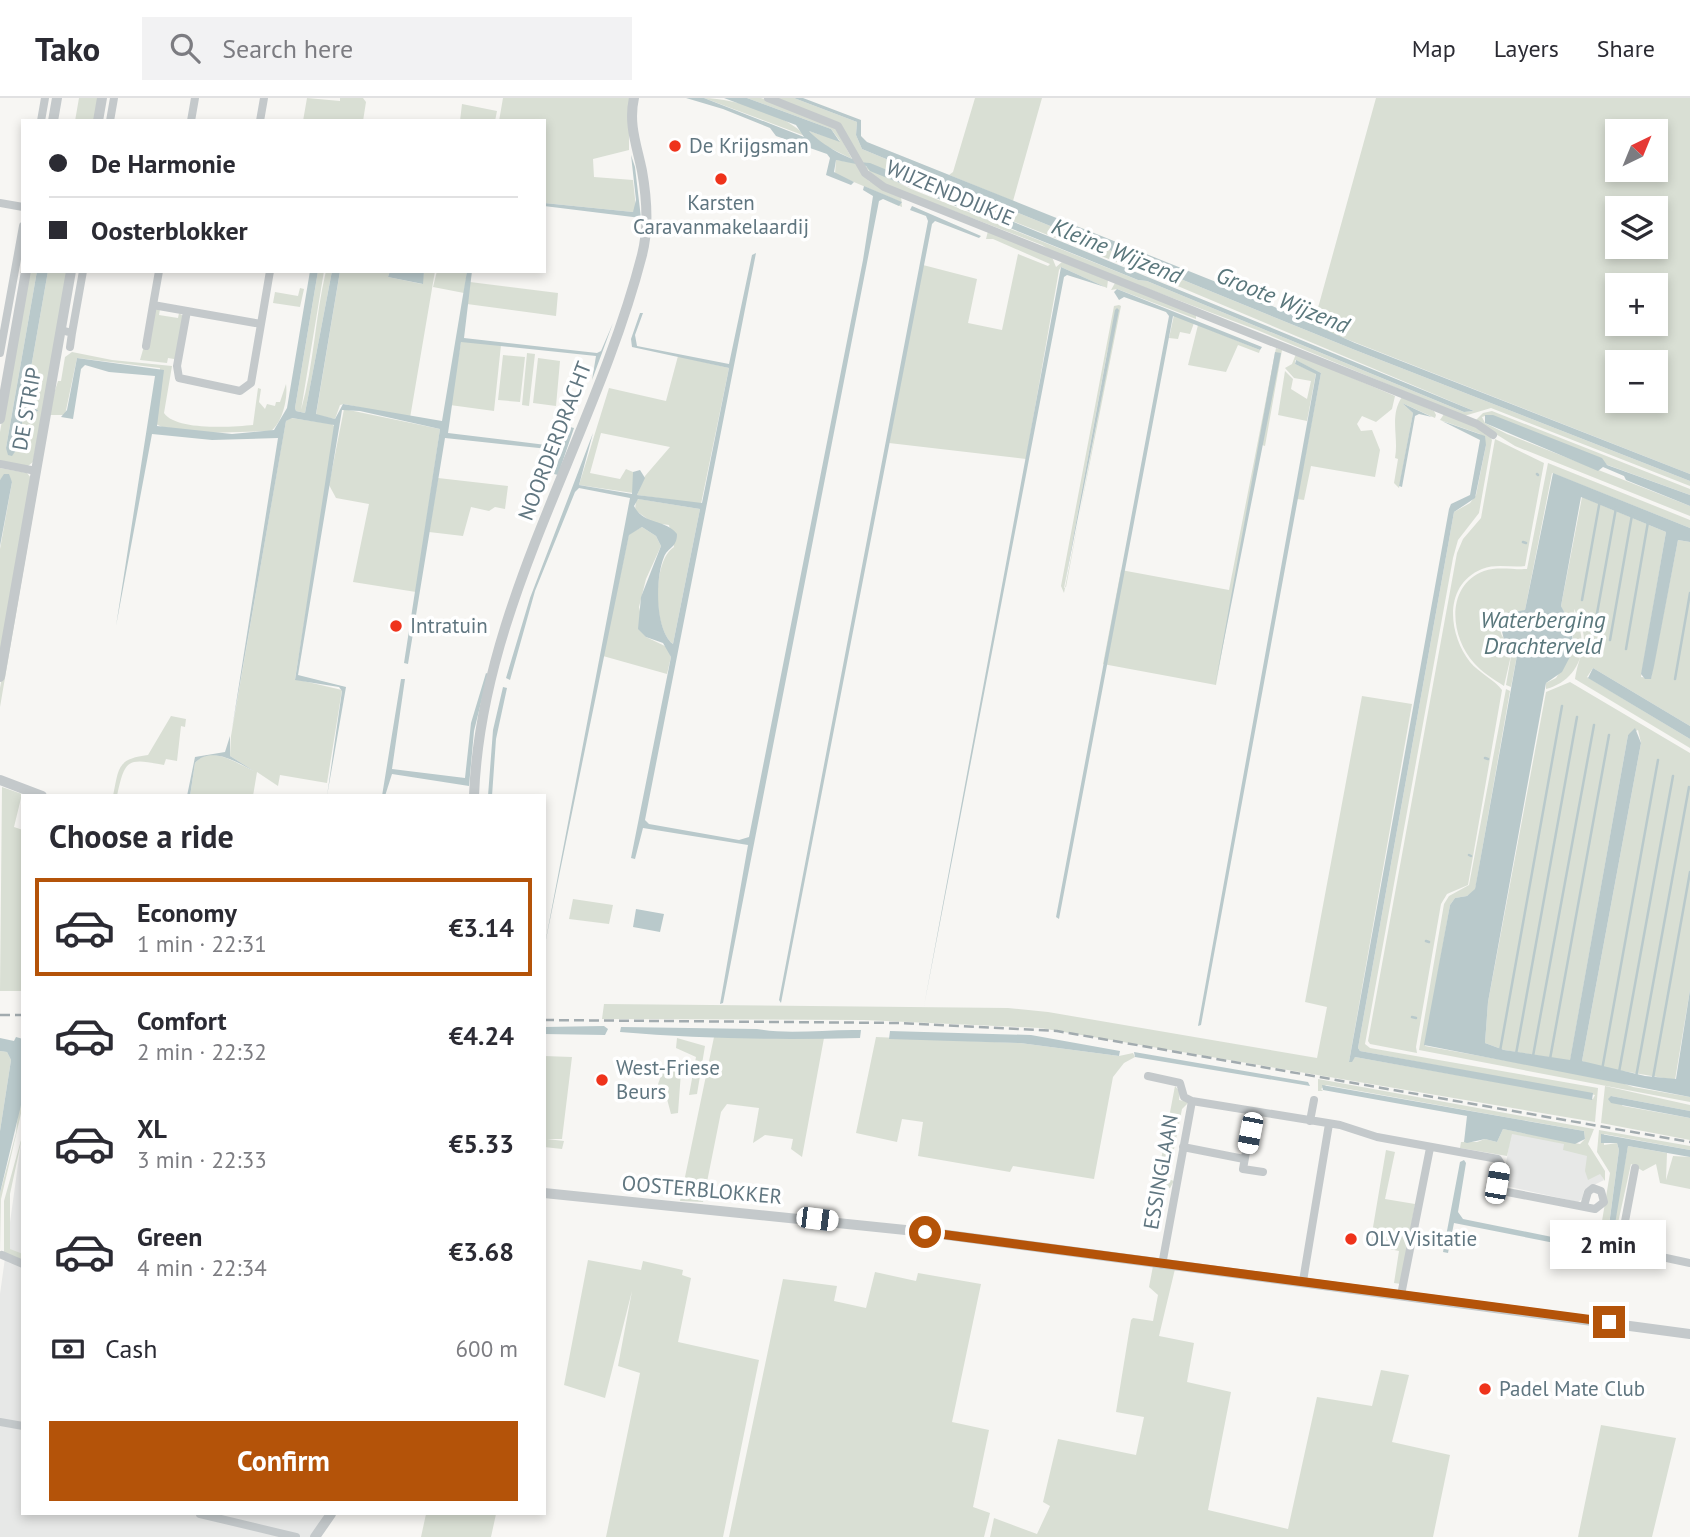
<!DOCTYPE html>
<meta charset="utf-8">
<style>
:root{--surface:#fff;--page:#f2f2f3;--text:#2b2b33;--muted:#7c7c81;--line:#e1e1e2;--accent:#b45309}
body{margin:0;font-family:"PT Sans",sans-serif;background:var(--page);color:var(--text);height:100vh;display:flex;flex-direction:column;font-size:26px;white-space:nowrap}
*{box-sizing:border-box;margin:0}
p{font-size:23px;color:var(--muted)}
.icon{flex:none;width:38px;height:38px;fill:none;stroke:currentColor;stroke-width:2;stroke-linecap:round;stroke-linejoin:round}
.map{position:relative;flex:1;overflow:hidden}
.drawer{position:absolute;left:21px;top:696px;width:525px;height:721px;display:flex;flex-direction:column;background:var(--surface);border-radius:0px;box-shadow:0 4px 10px #0003}
.drawer>*{flex:none}
.hud{position:absolute;left:21px;top:21px;width:525px;height:154px;border-radius:0px;box-shadow:0 4px 10px #0003;display:grid;align-content:center;height:154px;padding:0 28px;background:var(--surface)}
.needle{width:46px;rotate:43deg}
.tools{position:absolute;left:1605px;top:21px;display:grid;gap:14px}
.tools a{display:grid;place-items:center;width:63px;height:63px;border-radius:0px;background:var(--surface);box-shadow:0 4px 10px #0003;font-size:35px}
.end{position:absolute;width:32px;height:32px;margin:-16px;border:9px solid #b45309;background:#fff;box-shadow:0 0 0 4px #fff}
.from{border-radius:50%}
.bubble{position:absolute;height:49px;border-radius:0px;background:var(--surface);box-shadow:0 4px 10px #0003;font-size:23px;font-weight:700;line-height:49px;text-align:center}
.car{position:absolute;width:21px;height:42px;margin:-21px -10px;border-radius:9px;box-shadow:0 0 5px 2px #0007;background:linear-gradient(#fff 24%,#345 0 40%,#fff 0 76%,#345 0 86%,#fff 0)}
.hud b{display:flex;align-items:center;gap:24px;height:66px;font-size:26px}
.hud b+b{border-top:2px solid var(--line)}
.hud i{width:18px;height:18px;background:var(--text)}
ul{padding:0;list-style:none}
li{display:flex;align-items:center;gap:21px;height:98px;margin:0 14px 10px;padding:0 14px;border:4px solid transparent;border-radius:0px}
li div{flex:1}
li b{display:block;font-size:26px}
li em{font-style:normal;font-weight:700}
li.current{border-color:var(--accent)}
li>.icon{width:63px;height:63px;stroke-width:1.5}
h2{padding:0 28px;font-size:32px;line-height:84px}
.pay{display:flex;align-items:center;gap:18px;height:77px;padding:0 28px;font-size:26px}
.pay p{margin-inline-start:auto}
.primary-button{display:flex;gap:14px;margin-top:auto;padding:14px 28px}
.primary-button a{flex:1;height:80px;border-radius:0px;background:var(--accent);color:#fff;font-size:28px;font-weight:700;line-height:80px;text-align:center}
header{display:flex;align-items:center;gap:42px;box-sizing:border-box;height:98px;padding:0 35px;background:var(--surface);border-bottom:2px solid var(--line)}
header strong{font-size:33px}
nav{display:flex;gap:38px;margin-inline-start:auto;font-size:24px}
.search{width:490px;height:63px;background:var(--page);display:flex;align-items:center;gap:18px;box-sizing:border-box;padding:0 24px;border-radius:0px;color:var(--muted);font-size:26px}
.map>svg:first-child{display:block}
</style>
<header>
<strong>Tako</strong>
<div class="search"><svg class="icon" aria-label="search" viewBox="0 0 24 24"><circle cx="10" cy="10" r="6"/><path d="M15 15l6 6"/></svg>Search here</div>
<nav><a>Map</a><a>Layers</a><a>Share</a></nav>
</header>
<div class="map">
<svg width="1690" height="1439" viewBox="0 0 1690 1439">
<rect width="100%" height="100%" fill="#f7f6f3"/>
<path fill="#e7e8e7" d="M23 1031V1416H326L310 1439H0V1196Z
M1511 1035 1566 1045 1588 1055 1604 1082 1584 1092 1582 1101 1578 1104 1506 1088 1503 1084Z"/>
<path fill="#d9dfd4" fill-rule="evenodd" d="M79 0H100L96 23H75Z
M307 0 340 3V0H363L366 4 363 23H303Z
M503 0H629V52L593 61 594 79 633 82 636 110 633 114 544 105V23H499Z
M704 0C731 0 787 16 805 38Z
M747 0H761L834 27 852 61 818 44 809 33 840 43 831 31Z
M774 0H794L857 24 856 37 862 51 891 63 1355 252 1690 383V388L1491 310 1464 318 1257 232 1056 156 1042 147 881 85 863 67 911 91 1138 182 1147 183 1464 314 1474 313 1180 189 862 64 840 25Z
M975 0H1042L1013 103 949 77 953 74Z
M1376 0H1690V376L1313 228ZM1617 33H1656V72H1617ZM1617 110H1656V149H1617ZM1617 187H1656V226H1617ZM1617 264H1656V303H1617Z
M462 6 497 13 495 23H460Z
M836 62 856 65 869 83 901 98 902 109 883 101 899 108 901 104 835 76Z
M988 133 1052 159 1056 169 1062 164 1108 182 1107 190 1061 169 1059 172 1026 361 889 345 923 167 977 181 968 225 1002 232 1018 156 1048 168 1050 166 993 141H986Z
M28 173H37L6 350 12 357 17 351 24 315 39 313 25 304 48 173H69L33 364 28 368 0 363V334Z
M318 173H324L301 312C314 267 315 219 326 173H332L305 315 296 313 295 310Z
M340 173H390L388 179 422 186 424 173H435L410 320 344 306 340 307 335 321 316 317Z
M437 173H467L464 195 433 189Z
M470 184 558 195 556 218 467 206Z
M1115 185 1196 215V221L1117 191 1111 192Z
M300 190 304 191 300 209 273 205 275 194 298 198Z
M1119 207 1121 208 1064 495 1061 488 1114 208ZM1118 211 1066 489 1064 490 1107 255Z
M155 210 160 211 159 217 178 220 179 215 183 218 175 266 174 261 168 260 167 265 140 262Z
M1174 217 1194 225 1190 236 1180 234 1178 241 1169 240Z
M1198 227 1260 252 1259 255 1238 247 1226 274 1188 267Z
M463 243 501 247 494 313 450 307 461 244Z
M1276 250 1282 252 1265 348 1262 347 1280 256 1275 257 1216 587 1103 566 1121 472 1229 492Z
M72 254 112 262 172 268 164 315C176 333 233 329 253 327L258 290 261 291 259 304 265 311 267 306 275 308 276 304H280L286 286C288 299 283 324 271 333L207 335 162 329 156 326 160 270 77 260 65 317H50L0 609V590L49 311 58 283H61L65 259Z
M527 255 535 256 529 308 522 307Z
M1296 256 1395 298 1392 311 1376 324 1362 318 1357 326 1361 333 1372 332 1380 352 1375 379 1311 368 1304 402 1297 401 1321 275 1295 262V266L1316 275 1307 323 1278 317 1285 273 1293 281 1291 291 1307 301 1311 283 1294 280 1285 270 1292 266Z
M503 257 525 259 520 304 498 302Z
M678 258 729 270 701 406 637 397 645 378 670 349 601 335 590 375 620 381 626 371 633 374V395L579 387 609 290 666 303Z
M538 260 560 263 556 308 533 305Z
M1402 299 1434 313 1436 317 1435 320 1402 305 1413 315 1399 390 1394 385 1398 361 1395 360C1399 339 1389 318 1402 299Z
M344 311 440 331 416 494 353 484 369 406 336 400 329 387Z
M1492 313 1690 391V397L1605 366 1591 357 1488 317 1482 319 1485 325 1507 336 1690 408V418L1515 348 1475 323 1483 315Z
M1444 316 1486 333 1492 342 1479 415 1458 442 1453 460 1365 946 1370 950 1598 990 1595 1024 1040 930 864 922 602 921 604 906 1008 910 1048 914 1317 960 1327 909 1305 904 1362 598 1412 606 1349 964 1355 959 1593 1001 1595 997 1360 953 1358 950 1454 414 1470 405 1476 397 1486 347 1480 336 1440 322Z
M291 320 332 326 336 330 295 581 342 592 327 685 280 677 278 688 257 674 253 698H190L195 665C211 646 237 666 254 673L230 658 231 638 283 339 286 323Z
M1495 341 1544 365 1525 468C1511 470 1497 465 1482 471 1443 487 1448 536 1470 564 1479 575 1495 582 1502 592L1468 787 1447 796 1441 806 1416 949 1417 955 1370 946 1368 943 1457 455 1463 441 1481 420Z
M1548 365 1690 422V430L1552 375 1525 512 1501 522C1497 538 1506 544 1518 552L1511 589 1506 587 1512 553 1504 588C1493 581 1482 574 1474 565 1450 538 1445 488 1484 473 1498 468 1513 472 1527 471Z
M0 370 27 375 31 380 0 567V451L12 384 7 376 0 382Z
M438 380 508 388 505 411 495 409 489 413 471 409 463 438 429 434Z
M1582 399 1666 434 1641 579 1651 580 1678 442 1690 444V628L1593 570 1587 579 1690 641V650L1575 581C1580 549 1593 548 1574 511 1574 518 1580 528 1581 537 1586 563 1570 585 1546 591V585L1556 580 1573 553V534L1561 508Z
M639 401 700 411 673 546C653 531 652 463 674 449L669 427 653 425 635 412 636 402Z
M642 429 656 438 661 448 646 481 639 509 646 539 667 549 671 559 667 576 603 558 629 436Z
M1570 584 1690 655V892L1675 982 1599 969 1582 963 1641 645 1638 632 1628 637 1570 963 1504 952 1485 945 1488 904 1546 594Z
M1506 591 1510 593 1475 792 1467 798 1455 800 1450 807 1425 948 1614 982 1633 989 1690 999V1004L1419 952 1444 806 1449 798 1469 787Z
M171 618 186 621 185 629 181 628 177 663 166 661 164 667C127 660 125 661 117 698H113C119 669 117 661 148 657Z
M2 689 22 696 14 729 23 732V893H0Z
M573 801 613 807 609 826 569 821Z
M714 939 824 940 802 1059 791 1051 793 1041 765 1037 753 1045 759 1010 727 1006 721 1014 703 1104 680 1103Z
M876 939 1020 945 1119 958 1133 955 1135 959 1124 965 1113 979 1094 1081 1013 1068 1010 1074 918 1058 923 1024 902 1021 897 1044 856 1035Z
M677 940 705 948 697 996 689 997 696 959 676 950Z
M0 953 7 954 11 962 0 1033Z
M544 958 572 959 562 1041H547L564 1043 562 1051 544 1049Z
M666 963 681 974 678 1015 671 1016 667 1001 655 995Z
M23 967V1007L1 1101V1153L0 1095 16 1035Z
M1318 981 1594 1031 1588 1046 1605 1073V1083L1600 1076 1588 1082 1585 1073 1587 1058 1563 1052 1564 1046 1512 1036 1507 1058 1460 1050 1461 1044H1477L1485 1041 1497 1044 1503 1031 1580 1046 1585 1041 1584 1033 1326 987 1321 991 1323 993H1318Z
M1175 988 1180 994 1179 1002 1189 1004 1182 1011 1168 1081 1174 1083 1170 1090 1156 1088Z
M1605 988 1690 1007V1013L1611 998 1623 1008 1690 1020V1042L1601 1025Z
M1599 1032 1690 1048V1052L1604 1036V1047L1617 1045 1619 1052 1607 1142 1600 1135 1610 1075 1597 1054Z
M23 1035 10 1096V1151L23 1156V1163L4 1155V1103Z
M1628 1048 1667 1055 1666 1082 1673 1058 1690 1059V1091L1660 1085 1656 1066 1643 1073 1631 1066 1614 1143 1611 1142V1138Z
M1386 1052 1395 1054 1385 1101 1415 1106 1401 1186 1394 1185 1399 1153 1370 1147Z
M588 1162 641 1172 643 1163 683 1172 682 1177 691 1180 678 1244 759 1262 723 1439H606L640 1275 618 1268 632 1193 605 1300 564 1287Z
M1153 1168 1175 1171 1159 1238 1194 1245 1187 1284 1231 1294 1208 1412 1288 1431 1317 1299 1372 1308 1381 1272 1409 1277 1392 1344 1450 1357 1433 1439H990L994 1420 1037 1436 1050 1408 1043 1404 1058 1341 1136 1357 1144 1319 1116 1314 1131 1222 1133 1220 1153 1223 1158 1197 1149 1189Z
M875 1174 916 1183 918 1175 981 1186 952 1324 989 1332 973 1409 990 1415 984 1439H729L783 1181 837 1188 834 1203 866 1210Z
M1601 1327 1676 1340 1652 1439H1578Z
M426 1416H496L491 1439H421Z"/>
<path fill="#b9c9cb" fill-rule="evenodd" d="M686 0H704L804 39 796 27 724 0H747L831 31 840 44 809 33C820 46 853 65 870 65L1474 313 1464 314 1147 183 1138 182 870 73 866 68 836 62 834 74 854 84 851 87 826 77 830 60 827 56 776 38 770 30 723 11Z
M794 0H803L861 22V38L867 44 1241 194 1355 245 1690 376V383L1355 252 891 63 862 51 856 37 857 24Z
M631 57 635 69 641 120 544 108V105L633 114 636 102Z
M864 88 902 104 899 108 883 101 879 103 723 905 720 906 748 747 643 730 635 761 631 760 671 559 663 545 646 539 638 531 641 499 661 448 656 438 642 429 629 437 544 851 630 400 579 390 575 394 535 493 510 582 506 580 530 500 593 335 579 387 632 396 633 374 640 372 645 380 637 397 702 405 729 270 632 249 631 241 640 215H643L635 237 637 248 729 266 752 157 756 155 645 722 649 726 739 742 749 739 863 162 873 98 863 92ZM638 401 700 411 673 546C655 532 655 480 664 459 668 449 677 450 677 436 666 421 643 427 634 408Z
M912 108 981 138 979 140 935 123 932 126 781 905 779 902 928 123 926 118 910 112Z
M1061 169 1105 189 1067 177 1064 179 924 908Z
M37 173H48L25 304 39 313 24 315 17 351 12 358 8 357 6 350Z
M310 173H318L295 310 296 313 305 315 332 173H340L316 316 335 321 343 306 442 323 467 173H472L464 240 597 255 601 253 613 225 592 282 596 258 461 244 448 335 562 349 570 329 574 330 558 377 554 376 561 355 558 352 445 340 408 566 404 565 440 331 360 313 342 312 298 577 346 589 327 698 342 593 339 589 295 582 334 327 292 320 286 323 232 631 278 340 212 342 152 336 116 528 155 278 109 274 85 267 81 271 73 321 61 319 67 312 77 260 164 272 157 328 232 336 274 332 287 310Z
M390 173H424L423 186 388 179Z
M1117 191 1262 249 1260 252 1173 218 1059 821 1056 819 1169 218 1166 214 1124 199 1119 202 1114 194Z
M1117 210 1119 212 1064 490 1115 212Z
M1275 254 1281 255 1215 588Z
M1296 262 1321 275 1201 927 1198 928 1316 276 1295 266Z
M1402 305 1432 319 1419 316 1415 318 1402 389 1399 388 1413 315Z
M1485 317H1493L1602 360 1607 367 1690 397V408L1626 382 1624 378 1603 369 1598 373 1485 325Z
M1442 323 1485 338 1486 347 1475 400 1454 414 1358 950 1360 953 1593 995 1592 1002 1355 959 1352 964H1349L1449 411 1451 406 1470 397 1480 342Z
M1553 375 1690 430V444L1678 442 1654 568 1651 581H1645L1641 576 1666 434 1581 399 1561 508 1572 529 1573 553 1562 574 1546 585 1488 904 1485 945 1504 952 1570 962 1628 637 1635 630 1641 645 1582 963 1645 978 1676 981 1690 892V999L1424 947 1450 807 1455 800 1467 798 1475 791 1518 552 1504 542 1500 525 1507 515 1525 512Z
M4 376H9L12 384 0 448V382Z
M1593 570 1690 628V641L1588 580Z
M486 575 488 576 474 633 469 688 392 676 385 698H382L401 581H405L392 671 465 680 471 625Z
M503 589 507 590 496 641 492 698H488L493 632Z
M230 638V658L254 673C238 665 211 647 195 665L190 698H187L195 659 225 654Z
M636 811 664 816 660 834 633 829Z
M604 928 608 931 605 937 544 936V929Z
M621 929 757 931C790 937 827 931 861 932L860 940C780 942 700 941 620 934Z
M890 933 1031 937 1120 953 1119 958 1020 945 889 941Z
M16 939 23 941 21 1007 0 1095V1033L11 962 7 954 0 953V940L14 943Z
M1134 954 1308 984 1310 988 1135 959Z
M1322 987 1584 1033 1585 1041 1575 1046 1503 1031 1497 1044 1485 1041 1467 1045 1464 1044 1467 1018 1323 992Z
M1611 998 1690 1013V1020L1611 1005 1608 1001Z
M1601 1036 1690 1052V1059L1628 1048 1610 1156 1454 1125 1448 1155 1443 1154 1460 1064 1464 1062 1466 1065 1458 1114 1463 1121 1606 1150 1619 1052 1617 1045H1601Z"/>
<g fill="none" stroke-linecap="round" stroke-linejoin="round">
<path stroke="#b9c9cb" stroke-width="2.5" d="M1537 376 1538 377
M1523 444 1526 445
M1582 502 1600 402
M1596 521 1616 410
M1610 542 1632 417
M1626 551 1648 424
M1675 581 1690 495
M1485 660 1488 661
M1469 757 1471 758
M1426 843 1429 844
M1412 919 1416 920
M1500 953 1562 608
M1516 956 1577 619
M1533 958 1594 627
M1550 961 1609 637
M1602 972 1658 662
M1619 974 1673 678
M1636 979 1689 689
M1653 980 1690 774"/>
<path stroke="#c4c9cb" stroke-width="8" d="M768 0 838 28 865 75 884 89 1477 326 1493 337
M41 23 45 0
M110 23 114 0
M191 23 195 0
M260 23 264 0
M0 105 23 109
M159 173 153 207 261 226
M187 213 177 268 179 280 240 293 251 285 270 173
M61 232 72 235 83 173
M146 248 153 207
M70 249 72 235
M0 255 23 128
M0 366 36 373
M1148 978 1180 985 1184 999 1192 1003 1162 1167
M1192 1003 1340 1027 1377 1039 1498 1061 1501 1066 1497 1085 1502 1093 1595 1111 1604 1104 1601 1093 1593 1090 1588 1094 1584 1108
M1253 1015 1243 1071 1263 1074
M1310 1023 1314 1002
M1183 1049 1244 1061
M1635 1070 1620 1150 1690 1165
M2 1157 23 1166
M1303 1183 1329 1026
M1401 1197 1430 1050
M0 1324 23 1328
M200 1416 296 1439"/>
<path stroke="#c4c9cb" stroke-width="10" d="M53 23 57 0
M98 23 102 0
M0 321 26 173
M0 579 71 173
M0 682 42 698
M474 698C481 507 595 340 642 157 649 130 647 101 642 73 637 48 628 26 634 0
M544 1095 925 1134 1690 1236
M315 1439 331 1416"/>
<path stroke="#a2abaf" stroke-width="2.5" stroke-dasharray="10 5" stroke-linecap="butt" d="M0 917H23
M544 922 900 925 1057 933 1690 1044"/>
</g>
<g fill="none" stroke-linecap="round" stroke-linejoin="round">
<path stroke="#b45309" stroke-width="9" d="M925 1134 1609 1224"/>
</g>
<g fill="#ef331b" stroke="#fff" stroke-width="2.5">
<circle cx="675" cy="48" r="7"/>
<circle cx="721" cy="81" r="7"/>
<circle cx="396" cy="528" r="7"/>
<circle cx="602" cy="982" r="7"/>
<circle cx="1351" cy="1141" r="7"/>
<circle cx="1485" cy="1291" r="7"/>
</g>
<g text-anchor="middle" stroke-width="7" stroke-linejoin="round" paint-order="stroke">
<g font-size="21" fill="#607680" stroke="#fff" text-anchor="start">
<text x="689" y="55">De Krijgsman</text>
<text x="721" y="112" text-anchor="middle">Karsten<tspan x="721" dy="24">Caravanmakelaardij</tspan></text>
<text x="410" y="535">Intratuin</text>
<text x="616" y="977">West-Friese<tspan x="616" dy="24">Beurs</tspan></text>
<text x="1365" y="1148">OLV Visitatie</text>
<text x="1499" y="1298">Padel Mate Club</text>
</g>
<g font-size="21" fill="#607680" stroke="#fff">
<text transform="translate(950 95) rotate(23)" y="7">WIJZENDDIJKJE</text>
<text transform="translate(27 311) rotate(-80)" y="7">DE STRIP</text>
<text transform="translate(555 343) rotate(-69)" y="7">NOORDERDRACHT</text>
<text transform="translate(1161 1074) rotate(-80)" y="7">ESSINGLAAN</text>
<text transform="translate(702 1092) rotate(5)" y="7">OOSTERBLOKKER</text>
</g>
<g font-size="23" font-style="italic" fill="#5a777c" stroke="#fff">
<text transform="translate(1117 153) rotate(22)" y="8">Kleine Wijzend</text>
<text transform="translate(1283 202) rotate(22)" y="8">Groote Wijzend</text>
<text x="1543" y="530">Waterberging<tspan x="1543" dy="26">Drachterveld</tspan></text>
</g>
</g>
</svg>
<div class="tools">
<a><svg class="needle" viewBox="-14 -14 28 28"><path d="M0-13l5 13h-10z" fill="#e53935"/><path d="M0 13l5-13h-10z" fill="#7c7c81"/></svg></a>
<a><svg class="icon" aria-label="layers" viewBox="0 0 24 24"><path d="M12 4l9 5-9 5-9-5zM3 14l9 5 9-5"/></svg></a>
<a>+</a>
<a>−</a>
</div>
<i class="end from" style="left:925px;top:1134px"></i>
<i class="end" style="left:1609px;top:1224px"></i>
<div class="bubble" style="left:1550px;top:1122px;width:116px">2 min</div>
<i class="car" style="left:1250px;top:1035px;rotate:191deg"></i>
<i class="car" style="left:1497px;top:1085px;rotate:10deg"></i>
<i class="car" style="left:817px;top:1121px;rotate:97deg"></i>
<div class="hud">
<b><i class="from"></i>De Harmonie</b>
<b><i></i>Oosterblokker</b>
</div>
<section class="drawer">
<h2>Choose a ride</h2>
<ul>
<li class="current"><svg class="icon" aria-label="car" viewBox="0 0 24 24"><path d="M5 17H2v-5l4-1 3-4h7l3 4 3 1v5h-3M9 17h6M6 11h13"/><circle cx="7" cy="17" r="2"/><circle cx="17" cy="17" r="2"/></svg><div><b>Economy</b><p>1 min · 22:31</p></div><em>€3.14</em></li>
<li><svg class="icon" aria-label="car" viewBox="0 0 24 24"><path d="M5 17H2v-5l4-1 3-4h7l3 4 3 1v5h-3M9 17h6M6 11h13"/><circle cx="7" cy="17" r="2"/><circle cx="17" cy="17" r="2"/></svg><div><b>Comfort</b><p>2 min · 22:32</p></div><em>€4.24</em></li>
<li><svg class="icon" aria-label="car" viewBox="0 0 24 24"><path d="M5 17H2v-5l4-1 3-4h7l3 4 3 1v5h-3M9 17h6M6 11h13"/><circle cx="7" cy="17" r="2"/><circle cx="17" cy="17" r="2"/></svg><div><b>XL</b><p>3 min · 22:33</p></div><em>€5.33</em></li>
<li><svg class="icon" aria-label="car" viewBox="0 0 24 24"><path d="M5 17H2v-5l4-1 3-4h7l3 4 3 1v5h-3M9 17h6M6 11h13"/><circle cx="7" cy="17" r="2"/><circle cx="17" cy="17" r="2"/></svg><div><b>Green</b><p>4 min · 22:34</p></div><em>€3.68</em></li>
</ul>
<div class="pay"><svg class="icon" aria-label="cash" viewBox="0 0 24 24"><path d="M3 7h18v10H3z"/><circle cx="12" cy="12" r="2"/></svg>Cash<p>600 m</p></div>
<div class="primary-button"><a>Confirm</a></div>
</section>
</div>
